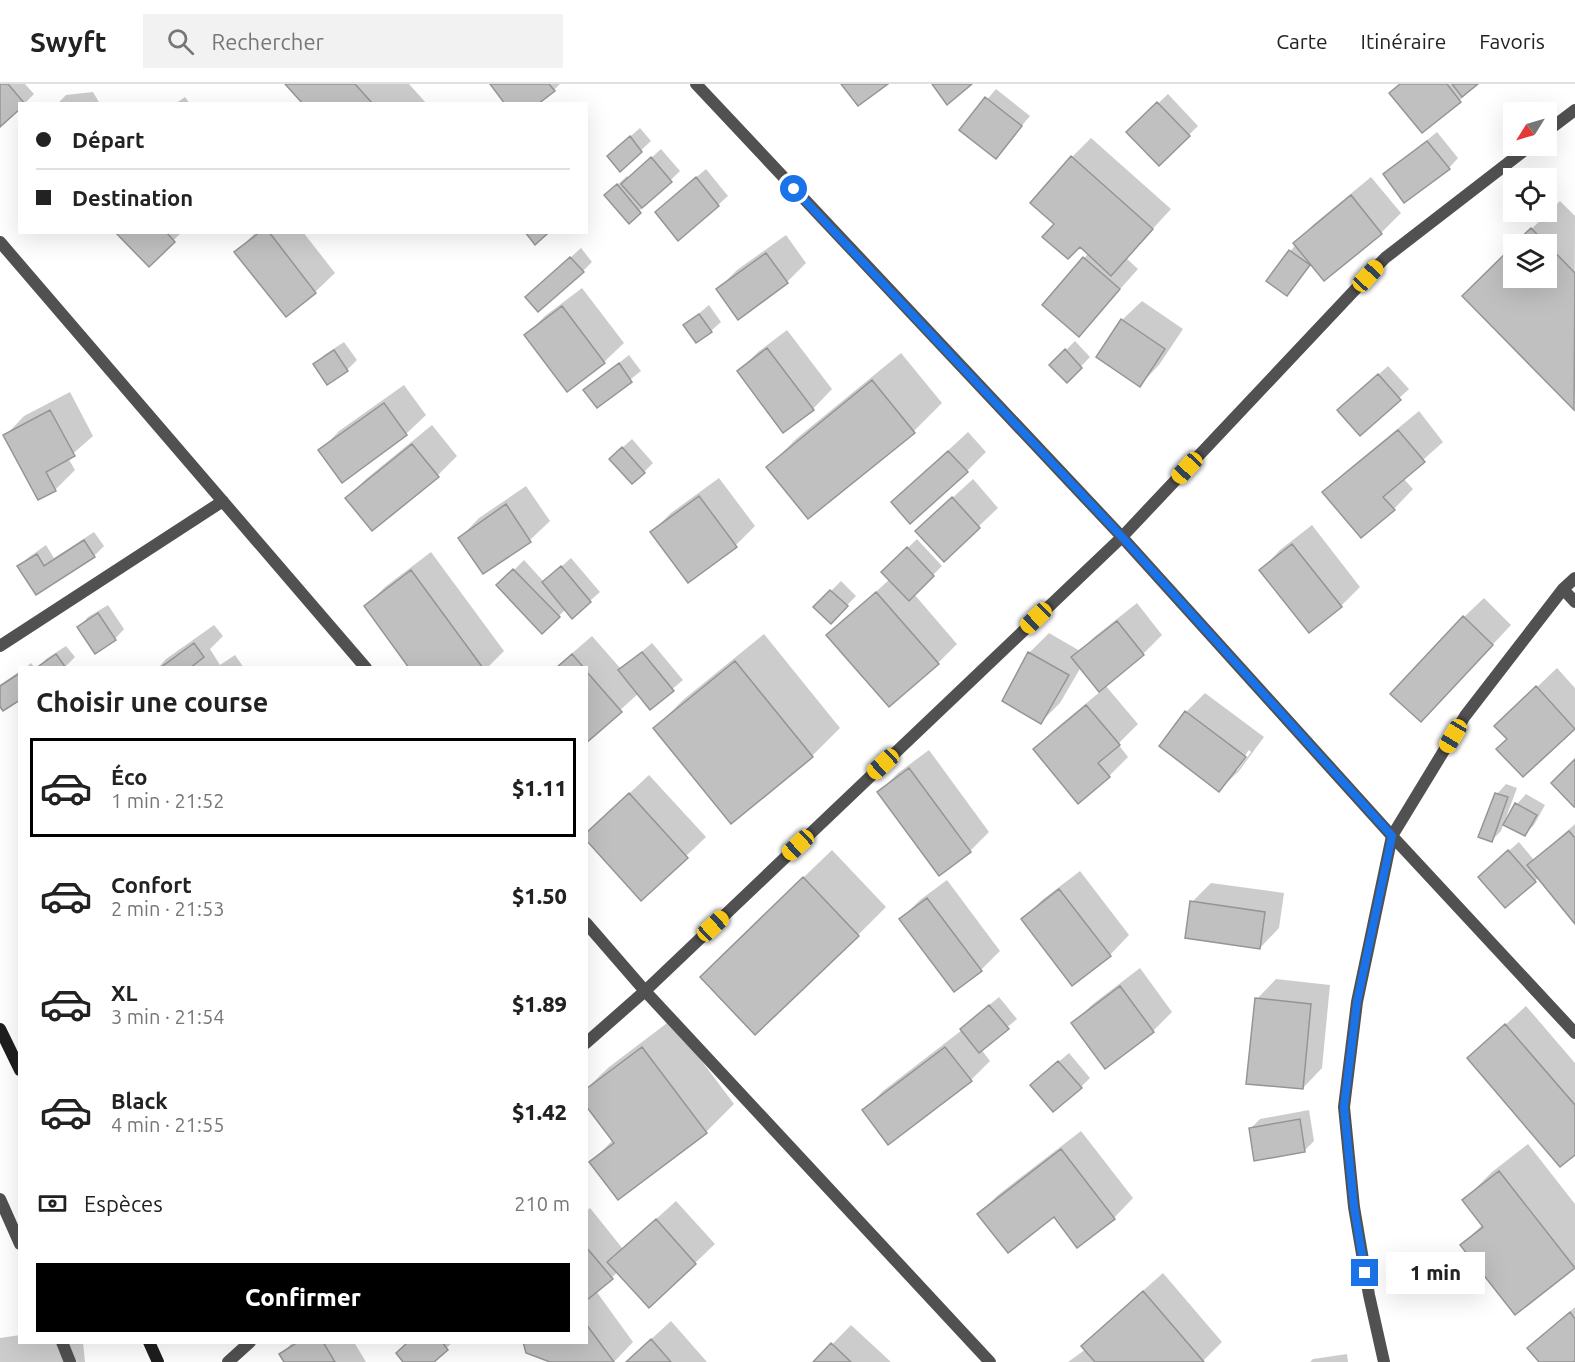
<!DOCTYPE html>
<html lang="fr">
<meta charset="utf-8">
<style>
:root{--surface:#fff;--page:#f2f2f2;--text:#222;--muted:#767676;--line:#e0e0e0;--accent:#000}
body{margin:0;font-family:Ubuntu,sans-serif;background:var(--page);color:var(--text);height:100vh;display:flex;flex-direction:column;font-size:22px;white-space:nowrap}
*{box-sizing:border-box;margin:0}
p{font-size:20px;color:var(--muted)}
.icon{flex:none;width:33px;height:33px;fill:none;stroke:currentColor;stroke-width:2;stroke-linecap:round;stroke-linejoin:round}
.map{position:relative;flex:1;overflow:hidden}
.details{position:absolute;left:18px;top:582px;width:570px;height:678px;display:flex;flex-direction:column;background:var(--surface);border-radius:0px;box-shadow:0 6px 24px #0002}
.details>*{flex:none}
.top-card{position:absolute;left:18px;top:18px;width:570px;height:132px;border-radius:0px;box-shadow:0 6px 24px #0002;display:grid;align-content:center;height:132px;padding:0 18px;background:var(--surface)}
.needle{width:39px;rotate:233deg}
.fabs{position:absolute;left:1503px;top:18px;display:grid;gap:12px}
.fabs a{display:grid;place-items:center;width:54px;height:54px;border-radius:0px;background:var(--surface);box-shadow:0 6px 24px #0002;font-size:30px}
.end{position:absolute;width:27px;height:27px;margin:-14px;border:8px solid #1a73e8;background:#fff;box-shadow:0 0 0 3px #fff}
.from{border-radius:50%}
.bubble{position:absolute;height:42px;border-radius:0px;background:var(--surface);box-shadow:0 6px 24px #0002;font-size:20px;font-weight:800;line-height:42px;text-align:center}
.car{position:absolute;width:18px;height:36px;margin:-18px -9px;border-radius:8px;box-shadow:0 0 4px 2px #0007;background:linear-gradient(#f5c518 24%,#345 0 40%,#f5c518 0 76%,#345 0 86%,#f5c518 0)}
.top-card b{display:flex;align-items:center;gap:21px;height:57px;font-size:22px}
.top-card b+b{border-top:2px solid var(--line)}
.top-card i{width:15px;height:15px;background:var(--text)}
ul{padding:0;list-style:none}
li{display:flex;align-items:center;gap:18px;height:99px;margin:0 12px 9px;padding:0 6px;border:3px solid transparent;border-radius:0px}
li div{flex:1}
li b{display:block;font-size:22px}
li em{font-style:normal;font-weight:800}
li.selected{border-color:var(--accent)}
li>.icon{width:54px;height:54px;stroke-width:1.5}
h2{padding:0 18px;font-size:27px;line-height:72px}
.pay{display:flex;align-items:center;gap:15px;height:66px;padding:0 18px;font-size:22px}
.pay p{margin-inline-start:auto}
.cta{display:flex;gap:12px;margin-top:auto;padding:12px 18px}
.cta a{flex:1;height:69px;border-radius:0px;background:var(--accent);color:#fff;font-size:24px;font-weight:800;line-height:69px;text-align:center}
header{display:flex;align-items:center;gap:36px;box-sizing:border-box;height:84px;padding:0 30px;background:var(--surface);border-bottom:2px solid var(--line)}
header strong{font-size:28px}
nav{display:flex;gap:33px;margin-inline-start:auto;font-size:21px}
.search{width:420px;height:54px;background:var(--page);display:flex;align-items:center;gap:15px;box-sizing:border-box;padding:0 21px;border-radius:0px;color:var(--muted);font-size:22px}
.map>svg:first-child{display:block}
</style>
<header>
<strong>Swyft</strong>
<div class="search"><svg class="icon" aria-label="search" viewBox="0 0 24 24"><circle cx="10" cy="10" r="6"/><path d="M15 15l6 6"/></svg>Rechercher</div>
<nav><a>Carte</a><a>Itinéraire</a><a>Favoris</a></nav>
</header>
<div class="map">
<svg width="1575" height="1278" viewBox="0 0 1575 1278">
<rect width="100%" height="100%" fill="#fff"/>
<path fill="#0003" fill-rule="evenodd" d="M0 0H25L34 10 24 20H20L0 41Z
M287 0H409L427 20H305Z
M492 0H560L554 6Z
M1400 0H1477L1460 16 1422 47Z
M996 5 1030 32 995 73 961 46Z
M93 8 100 20H57L66 11Z
M1168 10 1198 42 1159 80 1128 48Z
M185 13 190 20H175Z
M640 44 651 57 620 86 618 63Z
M1437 48 1458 74 1449 84 1385 90Z
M1091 54 1171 125 1126 174 1138 185 1079 251 1084 174 1089 169 1056 140 1072 73Z
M661 65 680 87 629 137 616 102 627 92 629 94Z
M706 85 728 112 718 121 666 119Z
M1371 93 1401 129 1381 149 1324 195 1312 180 1287 210 1268 197 1296 160 1295 159 1314 140Z
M1560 117 1575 132 1574 324 1464 212 1514 194H1546V160H1516Z
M117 148H182L149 180Z
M256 148H303L335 189 315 208 286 231 236 168Z
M786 151 806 179 787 198 718 205 737 186Z
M581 164 592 178 583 187 527 213Z
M582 204 624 259 604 278 526 251 545 232Z
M1142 217 1183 245 1159 281 1140 301 1122 236Z
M709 221 721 238 711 247 685 241Z
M787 246 832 305 813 325 739 287 758 268Z
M1075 257 1090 273 1067 297 1051 281Z
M344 258 357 276 347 286 327 299 315 281 324 271Z
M901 269 942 319 914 347 768 383 796 355Z
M629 271 641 287 597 322 585 306Z
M1388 282 1409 305 1360 350 1349 317Z
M404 301 426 331 406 350 342 397 320 367 339 347Z
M70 308 93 352 68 374 75 386 55 406 39 414 5 352 24 332Z
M1419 327 1443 358 1403 394 1413 405 1394 425 1324 408 1344 389Z
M432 341 457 372 438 391 347 414 366 395Z
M968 348 986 368 967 387 913 399Z
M632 355 653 379 644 388 621 365Z
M719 394 755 442 736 461 688 496 652 448 671 429Z
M973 395 998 424 944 475 937 428Z
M526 402 550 437 530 456 483 488 460 454 479 434Z
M1312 441 1360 503 1341 522 1261 486 1280 466Z
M94 448 104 462 94 472 37 509 19 482 29 473 46 461 54 474Z
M917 455 942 482 914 510 957 560 938 579 828 551 890 495 883 488Z
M431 468 504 567 487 584H411L366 522 385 503Z
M571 474 600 508 573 532 566 525 542 548 498 502 524 476 544 498Z
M841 497 856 512 831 538 815 523Z
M1484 514 1511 541 1440 617 1464 533Z
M1137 519 1162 551 1143 570 1105 601 1138 640 1118 660 1128 673 1109 692 1035 665 1054 646 1101 607 1081 583 1060 619 1041 638 1029 569 1049 549 1080 567 1093 554Z
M108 521 124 545 115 555 79 543 88 533Z
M214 541 223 552 210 565 220 581 235 571 244 584H158L166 575Z
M764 550 840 644 812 672 655 644 683 616Z
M592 552 621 585 652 559 683 596 650 624 639 609 586 657V584H555Z
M66 562 75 573 64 584H38L46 575Z
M31 579 35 584H25Z
M1557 584 1575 604V643L1523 691 1508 655 1516 623Z
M20 587V614L0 621V601Z
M1205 609 1264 653 1239 687 1219 706 1186 628ZM1249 666 1251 668 1237 687H1234Z
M929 666 989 748 970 767 879 708 898 689Z
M649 691 706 753 641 815 604 733Z
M1506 700 1517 704 1504 739 1506 740 1517 720 1526 710 1545 721 1534 741 1524 751 1504 739 1501 747 1491 757 1497 710Z
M1575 740V838L1539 793 1535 797 1490 783 1519 758 1534 776Z
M832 766 886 823 858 851 730 864Z
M1080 787 1129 851 1110 871 1023 835 1042 816Z
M947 796 1000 867 981 886 901 835 920 816Z
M1211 799 1284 809 1279 844 1260 864 1192 818Z
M1140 884 1172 928 1153 947 1073 939 1093 920Z
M1276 895 1330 901 1322 984 1303 1004 1257 915Z
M999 913 1017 935 981 965 990 977 971 996 864 1026 883 1007 962 946 971 936Z
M1526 922 1575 979V1069L1469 974Z
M671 936 734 1020 706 1048 591 1078 614 1055 586 1005 609 983Z
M1069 969 1090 994 1081 1003 1042 992Z
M1309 1026 1314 1057 1304 1067 1251 1044 1260 1035Z
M1081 1047 1133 1114 1114 1134 979 1130 998 1111Z
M1528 1060 1575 1120V1182L1515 1229 1462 1161 1483 1140 1464 1116 1492 1088Z
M676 1117 715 1160 695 1179 618 1188 596 1207 633 1258 614 1278H553L586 1258V1127L590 1124 623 1165Z
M1163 1189 1222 1258 1202 1278H1068L1086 1265 1083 1262 1102 1243Z
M1575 1223V1278H1541L1529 1264Z
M671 1237 707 1278H626Z
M851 1241 891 1278H815Z
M20 1251V1258H83L85 1278H0V1254Z
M293 1258H354L366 1278H286L281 1270Z
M408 1258H453L431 1278H405Z
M1347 1270 1348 1278H1310L1313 1275Z"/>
<path fill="#c0c0c0" stroke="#959595" stroke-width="1.5" d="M0 0H8L25 20H20V25L0 43Z
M285 0H355L373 20H303Z
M490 0H549L555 7 538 20H505Z
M841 0H888L858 22Z
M932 0H972L947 21Z
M1400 0H1447L1461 18 1422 49 1389 9Z
M1452 0H1478L1462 13Z
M985 13 1022 42 996 75 959 46Z
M1157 18 1190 52 1159 82 1126 48Z
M630 52 642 68 620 88 607 72Z
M1427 57 1450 85 1404 119 1383 90Z
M1071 72 1153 145 1111 192 1080 163 1068 175 1042 153 1054 140 1030 119Z
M651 73 672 98 642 124 621 100Z
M696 93 719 122 678 157 655 128Z
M617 100 641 129 629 140 604 111Z
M1351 111 1382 150 1324 197 1293 159Z
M1531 144 1575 189 1574 326 1462 212 1514 161V194H1546V160H1514Z
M115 148H166L175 158 149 183Z
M260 148H269L316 209 286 233 234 168Z
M525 148H546L547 150 535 161Z
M1289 166 1310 181 1287 212 1266 197Z
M766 169 788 199 738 236 716 205Z
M570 173 584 188 538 228 525 213Z
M1083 173 1120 205 1079 253 1042 221Z
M562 222 605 279 567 308 524 251Z
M699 230 712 248 696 259 683 241Z
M1121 235 1165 265 1140 303 1096 273Z
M767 264 814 326 783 349 737 287Z
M1065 265 1082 284 1067 299 1049 281Z
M334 266 348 287 327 301 313 280Z
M619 279 632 298 597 324 583 306Z
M1378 290 1401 316 1360 352 1337 326Z
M872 296 915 349 808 435 766 383Z
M384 319 407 351 342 399 318 366Z
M50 326 75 372 46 388 56 407 38 416 3 351Z
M1398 346 1425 378 1383 413 1395 426 1361 454 1322 408Z
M412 360 439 393 372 447 345 414Z
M622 363 645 389 632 400 609 375Z
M948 367 968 388 910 440 891 418Z
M699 412 737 463 688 499 650 448Z
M952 413 980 444 944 478 915 447Z
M506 420 531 458 483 490 458 454Z
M84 456 95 473 36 511 17 482 37 470 44 482Z
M1292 460 1342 523 1309 549 1259 486Z
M907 463 934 492 909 517 881 488Z
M561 482 591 518 572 535 542 498Z
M513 485 560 533 542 550 496 501Z
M411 486 483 584H409L364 522Z
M830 506 848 522 831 540 813 523Z
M876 508 939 580 889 623 826 551Z
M98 529 116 556 95 570 77 543Z
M1463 532 1493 561 1421 638 1390 610Z
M1117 537 1144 571 1099 608 1071 573Z
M194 559 204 573 190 584H160Z
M642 568 674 607 650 626 618 586Z
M1028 568 1069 591 1041 640 1002 617Z
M56 570 66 584H36Z
M572 570 584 584H556Z
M735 577 813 673 731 740 653 644Z
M586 587 622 628 586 659Z
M20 589V616L3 627 0 623V602Z
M1536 602 1575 645 1523 693 1496 665 1507 655 1494 642Z
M1086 621 1120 661 1098 679 1110 693 1078 720 1033 665Z
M1185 627 1246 673 1219 708 1159 662Z
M1575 675V721L1574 723 1551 699Z
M909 684 971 768 939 792 877 708Z
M629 709 688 774 641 817 586 756V749Z
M1495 709 1508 713 1492 758 1478 753Z
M1515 719 1537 731 1525 752 1503 741Z
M1569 747 1575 754V840L1527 781Z
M1508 766 1536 798 1505 824 1478 793Z
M803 793 859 852 755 951 700 893Z
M1059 805 1111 872 1072 902 1021 835Z
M927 814 982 887 954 908 899 835Z
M1190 817 1265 828 1260 865 1185 854Z
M1120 902 1154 948 1105 985 1071 939Z
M1255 914 1311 920 1303 1005 1246 1000Z
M989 921 1009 945 979 969 960 945Z
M1505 940 1575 1021V1071L1560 1083 1467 974Z
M642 963 707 1049 618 1116 589 1078 614 1059 586 1022V1005Z
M945 963 972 997 888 1061 862 1026Z
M1058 977 1082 1004 1053 1028 1030 1001Z
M1300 1035 1305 1068 1254 1077 1249 1044Z
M1061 1065 1115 1135 1077 1164 1054 1133 1008 1169 977 1130Z
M1499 1087 1575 1184 1515 1231 1460 1161 1483 1143 1462 1116Z
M656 1135 696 1180 649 1224 607 1178Z
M586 1163 613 1195 587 1216 586 1215Z
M1143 1207 1204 1278H1095L1081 1262Z
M1570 1228 1575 1235V1278H1539L1527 1264Z
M586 1240 614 1278H550L526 1269 523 1258H586Z
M651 1255 671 1278H626Z
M298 1258H323L335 1278H284L279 1270Z
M408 1258H442L448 1266 434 1278H403L396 1269Z
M831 1259 851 1278H813Z"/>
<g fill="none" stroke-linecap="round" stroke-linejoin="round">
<path stroke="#515151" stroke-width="12" d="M0 1115 20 1160
M62 1258 70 1278"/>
<path stroke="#515151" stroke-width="12" d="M696 0 1122 453 1392 752 1575 949
M1546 48 1575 26
M0 158 366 584
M1563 505 1575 518
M0 562 223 417
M586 839 645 907 990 1278
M586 959 645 907 1122 453 1385 174 1530 62
M228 1278 250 1258
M1384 1278 1369 1211 1354 1123 1344 1023 1357 918 1392 752 1465 632 1563 505 1575 494"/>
<path stroke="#1e1e1e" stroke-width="12" d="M0 945 20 986
M149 1258 158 1278"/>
</g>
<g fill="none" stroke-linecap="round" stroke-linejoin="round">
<path stroke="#1a73e8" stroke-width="8" d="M794 105 1122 453 1392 752 1357 918 1344 1023 1354 1123 1365 1189"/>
</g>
</svg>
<div class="fabs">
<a><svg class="needle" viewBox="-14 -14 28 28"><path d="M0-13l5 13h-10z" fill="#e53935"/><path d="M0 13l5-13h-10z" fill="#767676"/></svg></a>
<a><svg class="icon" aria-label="locate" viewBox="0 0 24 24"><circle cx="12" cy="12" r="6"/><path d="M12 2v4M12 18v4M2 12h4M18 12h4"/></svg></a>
<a><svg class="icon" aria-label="layers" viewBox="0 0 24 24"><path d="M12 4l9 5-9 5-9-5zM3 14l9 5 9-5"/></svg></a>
</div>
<i class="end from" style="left:794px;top:105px"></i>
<i class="end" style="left:1365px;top:1189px"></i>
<div class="bubble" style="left:1386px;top:1168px;width:99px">1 min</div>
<i class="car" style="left:1368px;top:192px;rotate:43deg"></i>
<i class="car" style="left:1187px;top:384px;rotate:223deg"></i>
<i class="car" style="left:1036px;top:534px;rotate:226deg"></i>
<i class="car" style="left:1453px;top:652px;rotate:211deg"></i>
<i class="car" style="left:883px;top:680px;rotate:227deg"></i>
<i class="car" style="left:798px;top:761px;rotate:227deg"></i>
<i class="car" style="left:713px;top:842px;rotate:47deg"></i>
<div class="top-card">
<b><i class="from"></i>Départ</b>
<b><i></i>Destination</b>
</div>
<section class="details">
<h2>Choisir une course</h2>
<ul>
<li class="selected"><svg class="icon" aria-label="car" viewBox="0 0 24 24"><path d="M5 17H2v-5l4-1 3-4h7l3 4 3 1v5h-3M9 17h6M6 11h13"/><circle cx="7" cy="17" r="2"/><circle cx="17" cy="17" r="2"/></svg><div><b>Éco</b><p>1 min · 21:52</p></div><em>$1.11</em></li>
<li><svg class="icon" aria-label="car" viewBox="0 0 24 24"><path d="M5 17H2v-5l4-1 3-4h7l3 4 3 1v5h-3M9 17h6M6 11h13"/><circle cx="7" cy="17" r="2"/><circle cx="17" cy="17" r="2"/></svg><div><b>Confort</b><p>2 min · 21:53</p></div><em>$1.50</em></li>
<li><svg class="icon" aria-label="car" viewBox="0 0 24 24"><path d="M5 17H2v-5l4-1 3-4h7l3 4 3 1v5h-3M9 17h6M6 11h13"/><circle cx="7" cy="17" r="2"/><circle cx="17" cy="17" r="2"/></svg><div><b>XL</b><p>3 min · 21:54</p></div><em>$1.89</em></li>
<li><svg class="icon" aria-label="car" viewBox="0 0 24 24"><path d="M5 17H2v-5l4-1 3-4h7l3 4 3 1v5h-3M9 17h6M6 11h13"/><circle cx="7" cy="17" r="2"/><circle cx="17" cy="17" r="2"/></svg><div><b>Black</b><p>4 min · 21:55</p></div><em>$1.42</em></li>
</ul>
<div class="pay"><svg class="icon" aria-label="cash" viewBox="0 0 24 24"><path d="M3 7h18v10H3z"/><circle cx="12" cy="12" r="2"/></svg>Espèces<p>210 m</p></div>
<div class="cta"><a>Confirmer</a></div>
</section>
</div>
